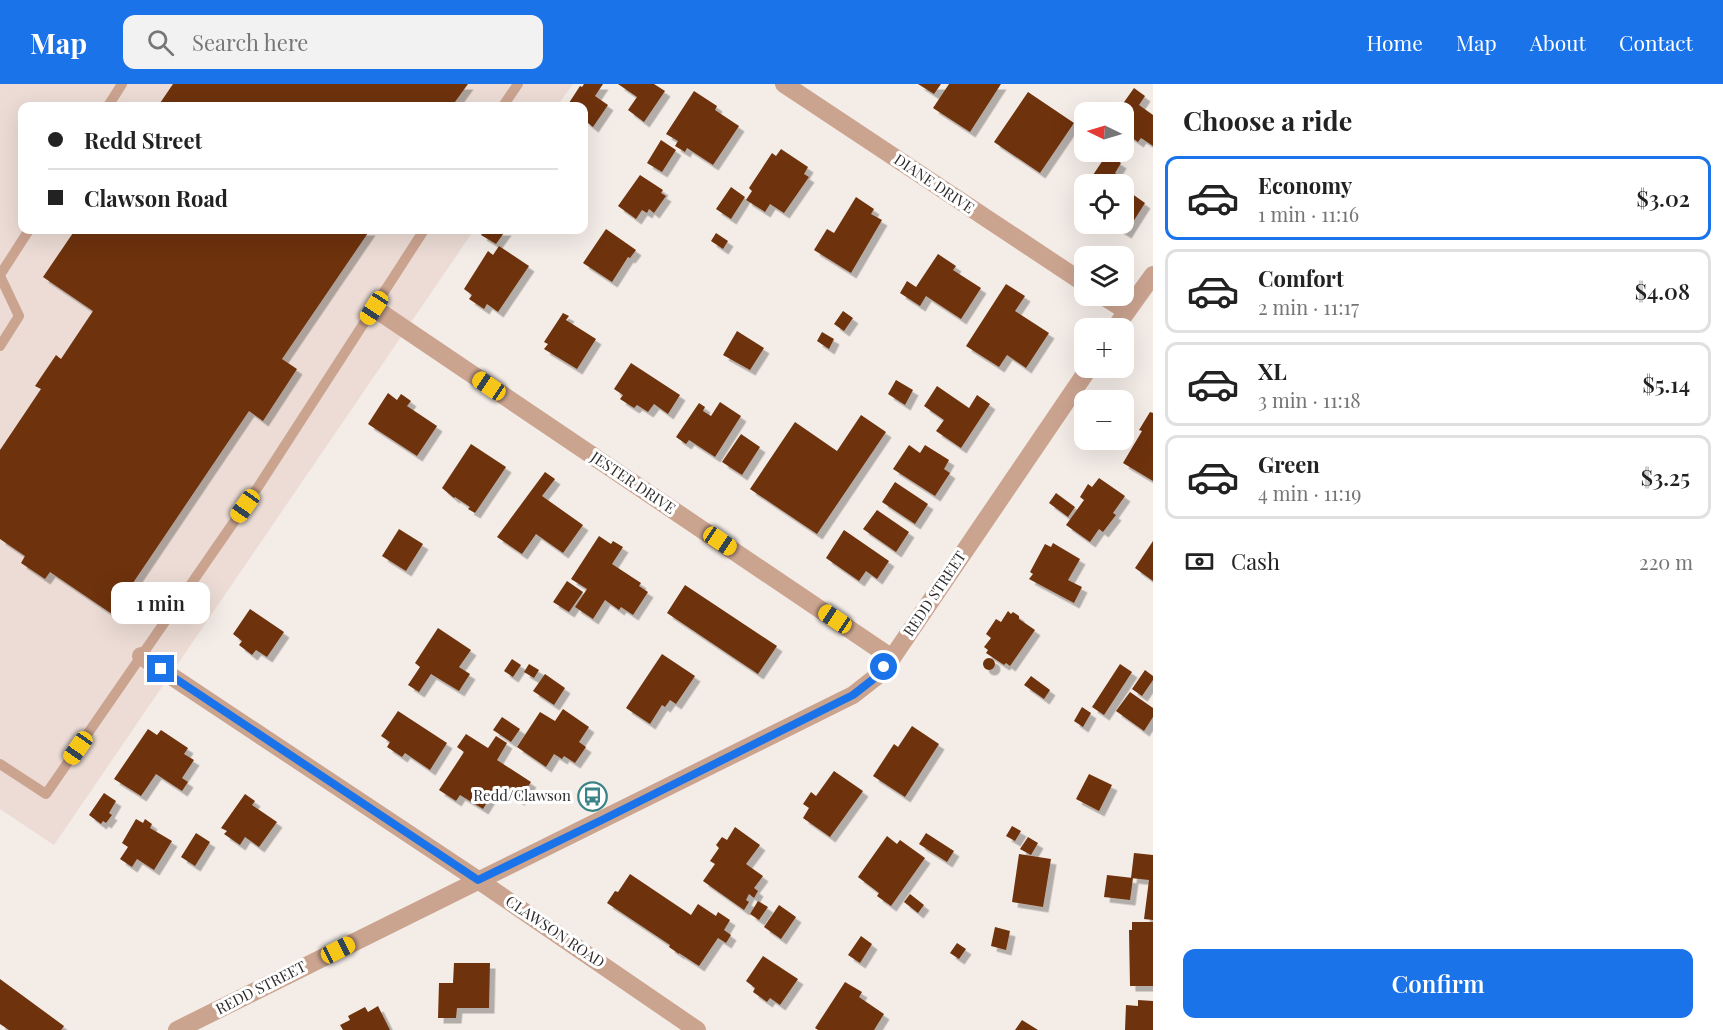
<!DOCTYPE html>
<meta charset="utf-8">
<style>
:root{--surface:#fff;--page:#f2f2f2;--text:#222;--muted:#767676;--line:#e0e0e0;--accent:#1a73e8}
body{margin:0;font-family:"Playfair Display",serif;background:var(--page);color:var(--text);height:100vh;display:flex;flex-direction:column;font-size:22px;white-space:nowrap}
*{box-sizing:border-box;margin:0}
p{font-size:20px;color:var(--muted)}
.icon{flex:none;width:33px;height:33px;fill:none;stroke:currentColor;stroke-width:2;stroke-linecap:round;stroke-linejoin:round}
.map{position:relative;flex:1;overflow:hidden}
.sheet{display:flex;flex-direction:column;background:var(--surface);width:570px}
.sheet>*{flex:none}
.guide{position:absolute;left:18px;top:18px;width:570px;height:132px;border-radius:12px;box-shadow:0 6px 24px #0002;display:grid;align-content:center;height:132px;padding:0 30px;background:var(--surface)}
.needle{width:39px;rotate:275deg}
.buttons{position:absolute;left:1074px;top:18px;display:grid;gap:12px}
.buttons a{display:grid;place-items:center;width:60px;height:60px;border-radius:12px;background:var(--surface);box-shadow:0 6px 24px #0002;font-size:30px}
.end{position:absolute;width:27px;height:27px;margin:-14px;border:8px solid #1a73e8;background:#fff;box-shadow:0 0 0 3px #fff}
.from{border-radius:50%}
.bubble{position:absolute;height:42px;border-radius:12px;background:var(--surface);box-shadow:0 6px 24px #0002;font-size:20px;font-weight:600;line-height:42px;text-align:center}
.car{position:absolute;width:18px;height:36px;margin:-18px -9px;border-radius:8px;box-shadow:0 0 4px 2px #0007;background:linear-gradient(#f5c518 24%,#345 0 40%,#f5c518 0 76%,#345 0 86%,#f5c518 0)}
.guide b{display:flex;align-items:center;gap:21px;height:57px;font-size:22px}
.guide b+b{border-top:2px solid var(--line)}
.guide i{width:15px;height:15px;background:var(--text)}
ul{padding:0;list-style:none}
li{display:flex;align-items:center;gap:18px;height:84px;margin:0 12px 9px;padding:0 18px;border:3px solid var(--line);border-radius:12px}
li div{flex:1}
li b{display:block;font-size:22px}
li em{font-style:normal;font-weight:600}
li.on{border-color:var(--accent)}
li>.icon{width:54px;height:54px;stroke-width:1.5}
h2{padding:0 30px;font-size:27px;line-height:72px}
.pay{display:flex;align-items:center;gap:15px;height:66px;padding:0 30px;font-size:22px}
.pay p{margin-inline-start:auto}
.button{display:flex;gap:12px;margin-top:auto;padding:12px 30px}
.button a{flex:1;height:69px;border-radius:12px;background:var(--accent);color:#fff;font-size:24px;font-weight:600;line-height:69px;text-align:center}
header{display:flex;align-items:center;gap:36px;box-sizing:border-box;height:84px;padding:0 30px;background:var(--accent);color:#fff}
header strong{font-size:28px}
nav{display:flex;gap:33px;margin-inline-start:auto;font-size:21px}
.search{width:420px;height:54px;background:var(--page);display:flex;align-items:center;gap:15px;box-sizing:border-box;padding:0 21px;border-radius:12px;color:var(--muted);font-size:22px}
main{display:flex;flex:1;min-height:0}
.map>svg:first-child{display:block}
</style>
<header>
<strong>Map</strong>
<div class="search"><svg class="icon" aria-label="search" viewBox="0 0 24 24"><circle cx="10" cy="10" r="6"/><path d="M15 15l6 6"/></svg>Search here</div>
<nav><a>Home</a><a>Map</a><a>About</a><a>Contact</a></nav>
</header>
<main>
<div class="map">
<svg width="1153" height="946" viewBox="0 0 1153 946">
<defs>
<filter id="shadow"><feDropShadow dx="5.5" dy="5.5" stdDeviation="0" flood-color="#0004"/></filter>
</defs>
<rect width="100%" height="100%" fill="#f4ece7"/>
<path fill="#ecdcd5" d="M0 0H573L557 22H22V146H474L54 761 0 725Z"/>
<path fill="#6e330b" filter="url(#shadow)" d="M173 0H468L452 22H158Z
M584 0H603L595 12 608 21 593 43 584 36V22H567L580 2 582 3Z
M618 0H654L665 7 644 38 628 26 637 13Z
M918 0H941L934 10Z
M949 0H1001L970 48 933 24Z
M1134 4 1145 12 1139 21 1153 31V62L1141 54 1138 58 1125 49 1124 52V28H1117Z
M694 7 717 22 715 26 739 42 713 81 687 64 685 68 675 62 678 57 666 50Z
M1028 8 1074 39 1040 89 994 58Z
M1095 20 1107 28H1089Z
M661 56 676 66 662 88 647 79Z
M781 65 808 83 804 90 809 93 784 129 770 120 765 128 746 116 752 107 749 104 772 69 776 72Z
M1107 70 1121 79 1115 89 1121 93 1116 100H1087Z
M640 91 663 106 661 109 666 112 654 129 649 125 647 129 642 126 636 135 618 122Z
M731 103 745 113 731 135 716 125Z
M1084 104V120L1078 115Z
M1124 107 1126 109 1128 107 1145 119 1126 149 1111 140H1124Z
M856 113 874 125 871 130 882 136 851 189 814 166 827 145 834 149Z
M606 145 636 166 630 174 628 173 612 198 583 179Z
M75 146H370L282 275 297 285 263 337 249 327 112 530 50 488 45 495 21 479 25 472 0 455V366L41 305 35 302 56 271 61 275 93 227 43 193Z
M485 146H506L496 160 481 151Z
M716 149 728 157 723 165 711 157Z
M499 162 529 182 498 228 487 220 484 225 469 215 472 211 464 205 488 167 493 171Z
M938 170 956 182 953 186 981 204 961 235 926 212 920 222 900 209 907 197 916 203Z
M1006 200 1025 212 1015 227 1049 249 1026 284 1007 271 999 283 966 262Z
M843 227 853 234 844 247 834 240Z
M563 229 569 232 566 236 596 255 577 285 544 265 548 260 544 258Z
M737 247 764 264 750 286 723 271Z
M822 248 834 255 829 265 817 257Z
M631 279 680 311 668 330 654 320 648 328 637 321 634 324 620 315 623 311 614 305Z
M896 296 913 306 905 321 888 310Z
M937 302 969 324 977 311 990 320 961 364 936 347 944 336 924 322Z
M388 309 397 316 401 310 404 312 411 317 407 322 437 342 417 372 368 340Z
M720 318 741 332 715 373 689 356 686 360 676 353 699 319 705 323 703 327 711 332Z
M1150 328 1153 329V397L1123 379 1142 347 1139 346Z
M861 331 886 348 817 450 750 405 795 338 837 367Z
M741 350 760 363 742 391 722 378Z
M471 360 506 383 475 429 468 425 470 423 455 413 454 414 442 404Z
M909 361 920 369 925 361 949 376 944 385 950 389 935 412 893 385Z
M545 388 555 395 542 412 583 441 563 469 536 450 522 470 497 453Z
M1099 394 1125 412 1113 429 1116 431 1103 448 1099 445 1090 458 1066 441 1084 416 1080 413 1088 400 1092 403Z
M895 398 928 420 915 440 882 418Z
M1056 409 1075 423 1068 433 1049 419Z
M877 426 909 448 896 468 863 445Z
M399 445 423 460 406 487 382 472Z
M844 446 889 477 877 495 866 487 859 497 826 474Z
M599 452 611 460 613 457 623 463 612 480 641 499 639 502 648 508 633 531 621 523 619 526 605 516 593 535 575 523 587 505 571 495Z
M1153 457V497L1135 484Z
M1053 459 1080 475 1068 496 1082 503 1074 519 1029 495 1033 490 1030 488 1045 460 1051 463Z
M567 497 583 508 569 528 553 518Z
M685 501 777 562 758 590 667 529Z
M250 525 284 548 267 573 256 566 252 571 239 561 242 557 233 550Z
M1008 527 1011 530 1013 528 1019 532V535L1035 546 1010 582 1006 579 1004 581 986 569 988 566 984 563 991 554 986 550 996 535 1001 538Z
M438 544 471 566 459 583 470 590 459 607 431 590 419 608 408 601 420 583 415 579Z
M662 570 695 592 676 620 670 616 665 623 662 621 650 640 626 624Z
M983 580a6 6 0 1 1 12 0a6 6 0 1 1-12 0Z
M512 575 521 581 513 593 504 587Z
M529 580 539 586 534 594 524 588Z
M1120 580 1132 588 1104 631 1092 623Z
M1145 586 1153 592V596L1142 612 1132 605Z
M545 590 565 604 554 621 533 607Z
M1031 592 1050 606 1044 615 1024 601Z
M1130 608 1153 624V633L1144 647 1116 627Z
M1082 623 1091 629 1083 643 1074 637Z
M563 625 589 643 579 658 586 663 575 679 564 672 562 675 554 670 546 683 517 663 540 628 555 637Z
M398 627 447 659 430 686 405 669 402 673 387 663 390 658 381 652Z
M502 633 520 645 511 658 493 646Z
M912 642 939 660 905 713 873 692 894 660 898 663Z
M148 645 157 651 161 646 188 664 184 670 194 676 182 694 188 698 182 707 156 690 141 712 114 695Z
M466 650 488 664 496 652 507 659 497 676 531 698 519 716 497 702 483 725 460 711 456 717 439 706 464 668 457 663Z
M834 687 863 707 830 753 803 734 809 724 803 720 811 708 816 712Z
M1089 690 1112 701 1099 727 1076 715Z
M104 709 116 717 109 729 112 731 106 739 103 737 101 740 89 731Z
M245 710 255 717 252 721 277 738 259 763 245 753 240 761 224 750 227 747 221 744Z
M136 735 143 739 145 735 152 740 150 744 172 757 154 786 137 775 132 783 120 775 128 763 122 759Z
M1012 742 1021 747 1015 757 1006 752Z
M735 743 760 761 746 780 763 792 754 804 758 807 754 814 749 810 746 816 749 818 744 826 703 797 715 780 710 777 719 764 716 761 722 753 727 756Z
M196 749 210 758 195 782 181 773Z
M926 749 954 767 947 778 919 760Z
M887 752 897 760 900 756 925 774 891 822 877 812 879 809 858 793Z
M1028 753 1038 759 1031 771 1020 765Z
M1134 769 1153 771V836L1144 835 1149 796 1131 794Z
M1019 770 1051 775 1043 823 1012 818Z
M630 790 691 831 698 820 716 832 718 828 730 836 724 846 731 851 726 859 718 854 699 882 679 869V870L669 863 670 861 607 819 615 807 618 808Z
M1107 791 1133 794 1130 816 1104 813Z
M910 810 924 821 918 829 904 818Z
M758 817 768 823 759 836 750 830Z
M779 821 796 833 781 855 764 843Z
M1132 838H1153V902H1130L1129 846H1132Z
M995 843 1010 847 1006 866 991 862Z
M861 852 872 860 860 879 848 871Z
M957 859 966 865 959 875 950 869Z
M763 872 798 895 780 921 770 914 767 918 753 908 755 904 746 897Z
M454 879H490L489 924H457L456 934H438L439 899H453Z
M0 895 64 942 61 946H9L0 940Z
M845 898 862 908 859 913 884 930 874 946H818L815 944Z
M1138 916 1153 917V946H1125L1126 921 1138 922Z
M378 922 390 946H343L340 941 350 936 348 932 365 923 368 928Z
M1022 936 1038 946H1015Z"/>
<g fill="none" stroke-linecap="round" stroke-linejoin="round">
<path stroke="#cba490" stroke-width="10" d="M108 22 122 0
M503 22 518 0
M0 191 29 146
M0 192 19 232 0 262
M0 680 46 710 258 403 424 146"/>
<path stroke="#cba490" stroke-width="18" d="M784 0 1084 199
M1103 212 1127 227
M374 224 892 574
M141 572 478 796 697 946"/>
<path stroke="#cba490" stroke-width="18" d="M1115 244 1153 191
M177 946 853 611 876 593 892 574 1089 284"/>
</g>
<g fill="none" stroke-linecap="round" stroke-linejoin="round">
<path stroke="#1a73e8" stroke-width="8" d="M161 585 478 796 604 735 853 611 876 593 884 583"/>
</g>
<defs>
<symbol id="bus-ring" viewBox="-11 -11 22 22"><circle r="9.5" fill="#fff" stroke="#3a8386" stroke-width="1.5"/><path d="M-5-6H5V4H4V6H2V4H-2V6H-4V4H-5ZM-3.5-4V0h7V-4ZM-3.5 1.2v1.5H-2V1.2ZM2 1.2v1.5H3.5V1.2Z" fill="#3a8386"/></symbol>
</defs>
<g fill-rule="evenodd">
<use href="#bus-ring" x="576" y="696" width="33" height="33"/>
</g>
<g text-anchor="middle" stroke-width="6" stroke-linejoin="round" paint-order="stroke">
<g font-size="15" fill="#2f2c2b" stroke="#fff">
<text transform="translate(934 100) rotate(34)" y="5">DIANE DRIVE</text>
<text transform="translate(633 399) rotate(34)" y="5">JESTER DRIVE</text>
<text transform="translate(935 510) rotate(-56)" y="5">REDD STREET</text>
<text transform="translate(555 848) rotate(34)" y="5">CLAWSON ROAD</text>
<text transform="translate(261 904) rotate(-27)" y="5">REDD STREET</text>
</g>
<g font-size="15" fill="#2f2c2b" stroke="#fff" text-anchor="end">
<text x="571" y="717">Redd/Clawson</text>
</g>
</g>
</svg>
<div class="buttons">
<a><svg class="needle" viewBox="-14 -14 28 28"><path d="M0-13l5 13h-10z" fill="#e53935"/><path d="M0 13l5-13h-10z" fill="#767676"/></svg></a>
<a><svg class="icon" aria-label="locate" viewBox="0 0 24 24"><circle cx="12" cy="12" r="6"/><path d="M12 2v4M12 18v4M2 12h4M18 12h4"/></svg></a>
<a><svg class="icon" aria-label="layers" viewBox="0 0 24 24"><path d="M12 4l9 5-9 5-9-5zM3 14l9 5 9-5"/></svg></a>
<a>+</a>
<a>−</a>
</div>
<i class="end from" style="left:884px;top:583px"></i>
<i class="end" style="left:161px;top:585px"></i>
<div class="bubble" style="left:111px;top:498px;width:99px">1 min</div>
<i class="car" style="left:374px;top:224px;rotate:213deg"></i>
<i class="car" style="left:489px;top:302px;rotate:304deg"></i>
<i class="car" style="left:245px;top:422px;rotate:215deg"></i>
<i class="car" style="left:720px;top:457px;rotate:124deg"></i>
<i class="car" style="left:835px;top:535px;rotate:304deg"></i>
<i class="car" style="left:78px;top:664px;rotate:215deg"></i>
<i class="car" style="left:338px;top:866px;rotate:63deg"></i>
<div class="guide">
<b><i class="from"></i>Redd Street</b>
<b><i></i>Clawson Road</b>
</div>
</div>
<section class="sheet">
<h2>Choose a ride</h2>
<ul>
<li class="on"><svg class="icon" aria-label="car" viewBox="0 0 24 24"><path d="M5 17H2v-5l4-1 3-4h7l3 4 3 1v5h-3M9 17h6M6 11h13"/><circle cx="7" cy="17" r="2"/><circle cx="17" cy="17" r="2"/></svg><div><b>Economy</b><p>1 min · 11:16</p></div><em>$3.02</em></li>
<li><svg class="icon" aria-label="car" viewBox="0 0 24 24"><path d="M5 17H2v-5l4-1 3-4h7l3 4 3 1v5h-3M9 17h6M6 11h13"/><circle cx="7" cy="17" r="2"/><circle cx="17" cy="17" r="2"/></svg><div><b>Comfort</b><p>2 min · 11:17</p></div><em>$4.08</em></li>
<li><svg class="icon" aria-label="car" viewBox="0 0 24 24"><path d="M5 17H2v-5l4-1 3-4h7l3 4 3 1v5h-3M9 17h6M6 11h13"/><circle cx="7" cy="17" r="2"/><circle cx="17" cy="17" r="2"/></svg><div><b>XL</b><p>3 min · 11:18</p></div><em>$5.14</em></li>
<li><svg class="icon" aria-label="car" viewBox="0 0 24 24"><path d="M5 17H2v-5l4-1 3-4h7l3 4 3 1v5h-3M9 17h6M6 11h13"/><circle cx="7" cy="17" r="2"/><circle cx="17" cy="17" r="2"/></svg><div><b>Green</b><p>4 min · 11:19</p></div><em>$3.25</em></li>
</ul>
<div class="pay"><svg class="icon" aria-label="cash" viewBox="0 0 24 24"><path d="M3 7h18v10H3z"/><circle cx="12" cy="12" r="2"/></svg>Cash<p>220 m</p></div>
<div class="button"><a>Confirm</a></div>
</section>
</main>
